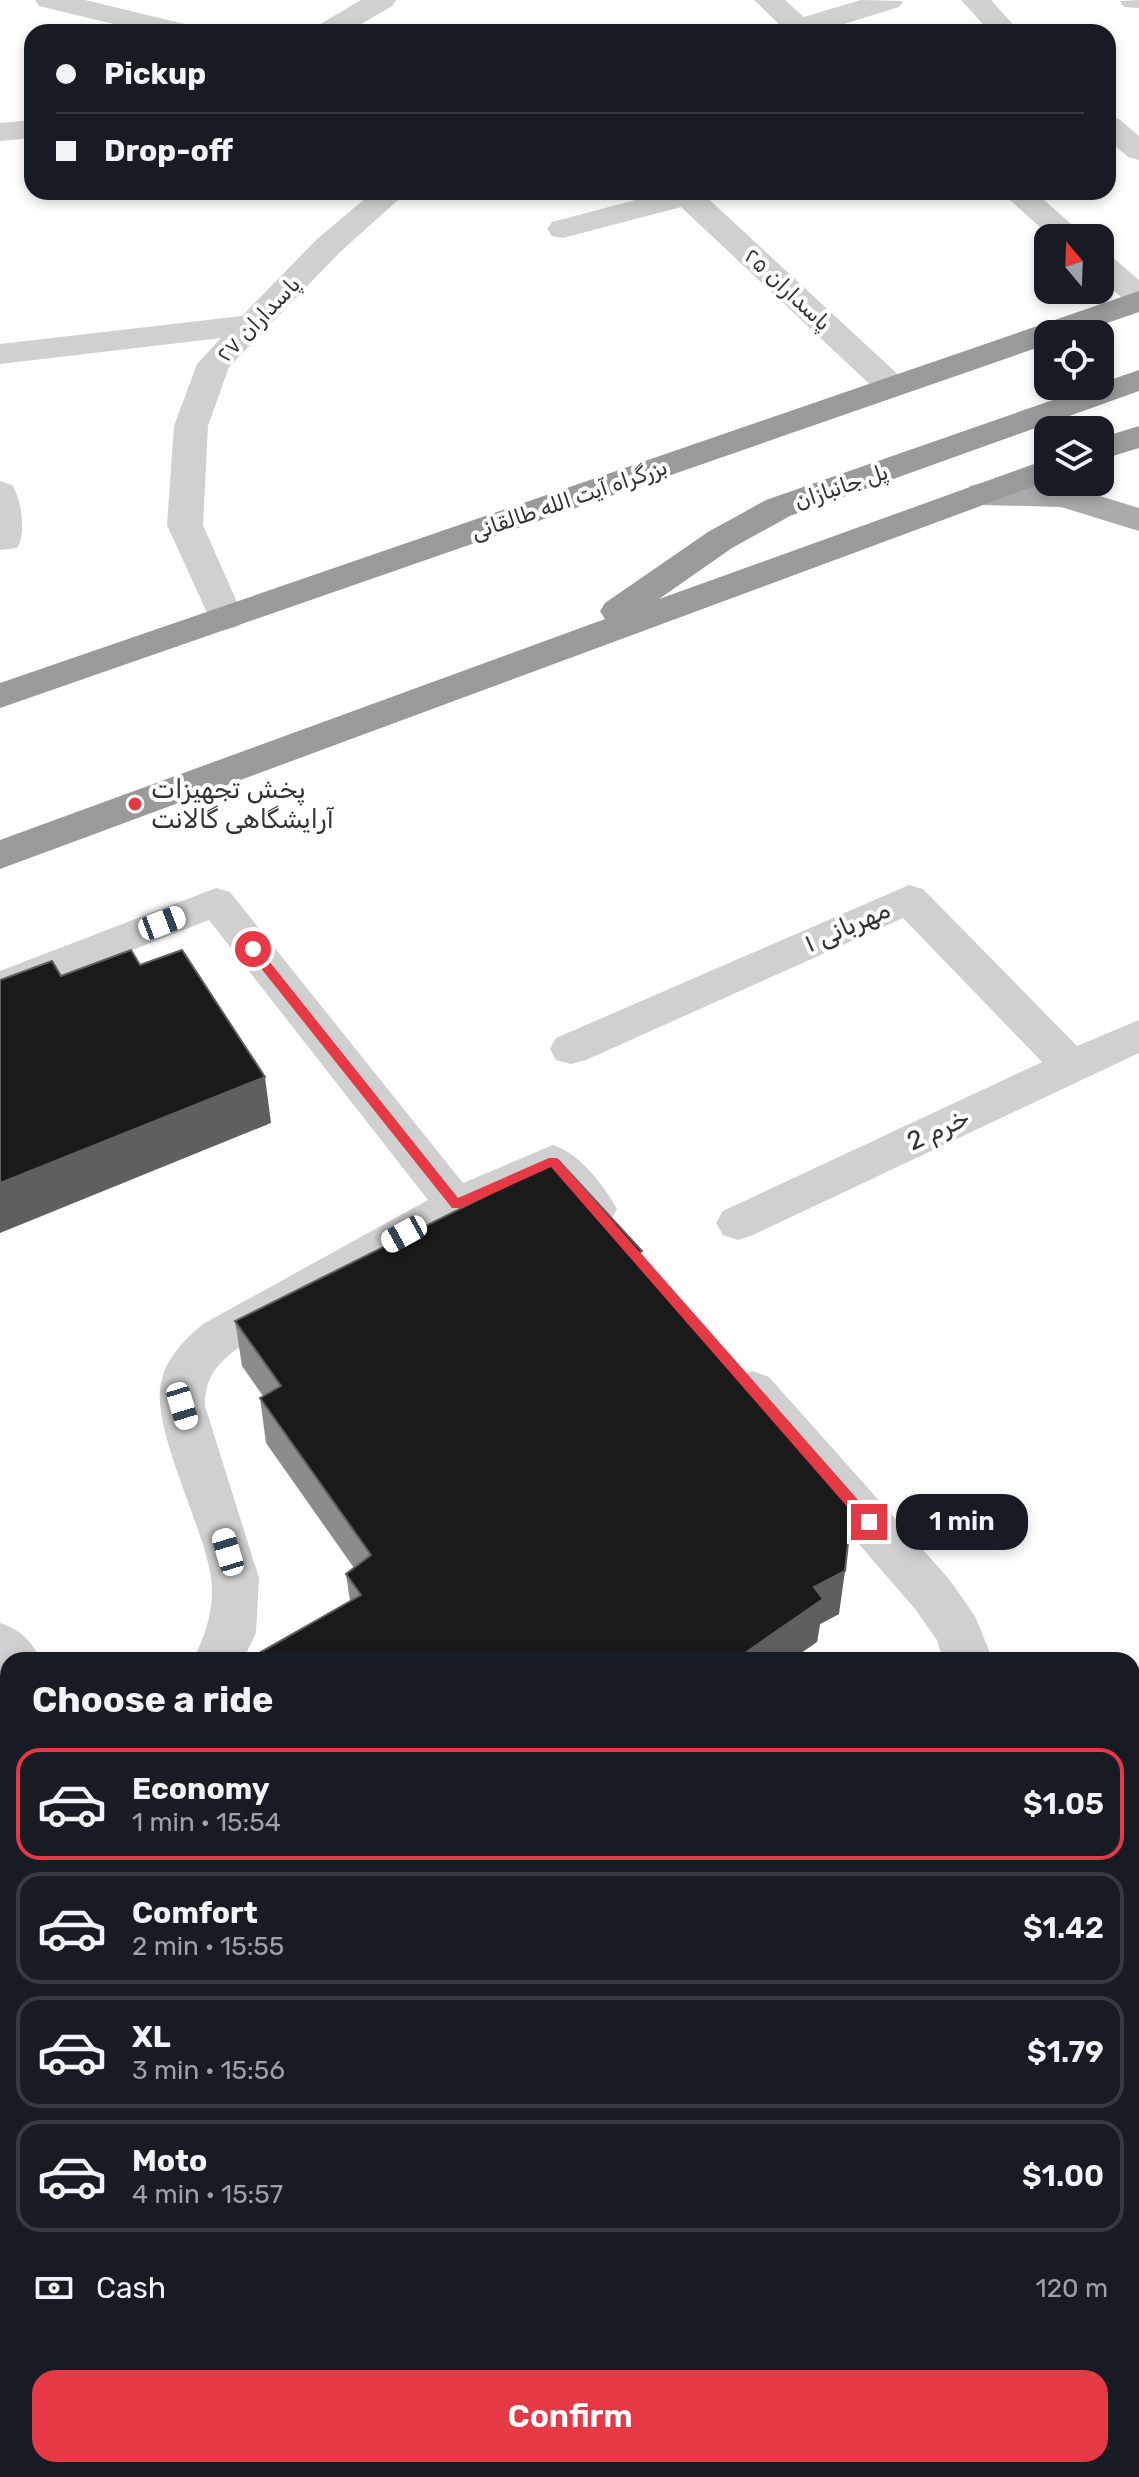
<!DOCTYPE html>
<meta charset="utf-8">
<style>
:root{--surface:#171b24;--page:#20242c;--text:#f1f3f6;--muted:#9ea1a6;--line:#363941;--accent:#e63946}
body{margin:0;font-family:Rubik,Cairo,sans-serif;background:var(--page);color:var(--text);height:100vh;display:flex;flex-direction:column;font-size:30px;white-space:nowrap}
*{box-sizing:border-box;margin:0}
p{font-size:26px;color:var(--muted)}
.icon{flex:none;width:44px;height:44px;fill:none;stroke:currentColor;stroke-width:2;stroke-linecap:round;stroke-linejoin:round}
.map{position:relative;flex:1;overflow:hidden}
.drawer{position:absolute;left:0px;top:1652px;width:1140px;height:826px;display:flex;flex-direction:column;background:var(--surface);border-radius:24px 24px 0 0;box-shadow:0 4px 12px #0003}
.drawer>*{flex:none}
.top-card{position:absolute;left:24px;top:24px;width:1092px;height:176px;border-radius:24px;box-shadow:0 4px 12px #0003;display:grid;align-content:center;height:176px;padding:0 32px;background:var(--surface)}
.needle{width:52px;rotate:341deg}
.fabs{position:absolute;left:1034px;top:224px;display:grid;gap:16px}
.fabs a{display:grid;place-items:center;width:80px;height:80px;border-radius:16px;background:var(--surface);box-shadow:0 4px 12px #0003;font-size:40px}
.end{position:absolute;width:36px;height:36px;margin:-18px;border:10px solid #e63946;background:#fff;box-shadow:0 0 0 4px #fff}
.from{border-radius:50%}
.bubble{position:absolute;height:56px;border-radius:24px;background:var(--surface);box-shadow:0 4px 12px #0003;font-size:26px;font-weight:600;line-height:56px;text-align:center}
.car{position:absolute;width:24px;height:48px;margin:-24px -12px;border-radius:10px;box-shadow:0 0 6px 2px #0007;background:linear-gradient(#fff 24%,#345 0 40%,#fff 0 76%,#345 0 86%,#fff 0)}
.top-card b{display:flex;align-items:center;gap:28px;height:76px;font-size:30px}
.top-card b+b{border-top:2px solid var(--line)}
.top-card i{width:20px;height:20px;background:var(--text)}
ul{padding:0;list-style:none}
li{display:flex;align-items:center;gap:24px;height:112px;margin:0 16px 12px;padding:0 16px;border:4px solid var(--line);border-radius:24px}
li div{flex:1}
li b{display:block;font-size:30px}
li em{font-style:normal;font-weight:600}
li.selected{border-color:var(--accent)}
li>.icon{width:72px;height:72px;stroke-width:1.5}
h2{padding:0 32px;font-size:36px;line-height:96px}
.pay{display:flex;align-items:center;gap:20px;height:88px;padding:0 32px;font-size:30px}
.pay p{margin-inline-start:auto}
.action{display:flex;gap:16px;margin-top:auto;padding:16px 32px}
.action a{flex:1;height:92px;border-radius:24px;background:var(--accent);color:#fff;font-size:32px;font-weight:600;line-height:92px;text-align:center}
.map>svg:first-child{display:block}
</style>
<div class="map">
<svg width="1139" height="2477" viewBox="0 0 1139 2477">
<rect width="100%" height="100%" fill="#fff"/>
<path fill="#e6ecdf" d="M878 2470H1005L994 2477H865Z"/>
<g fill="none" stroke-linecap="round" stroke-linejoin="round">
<path fill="#d0d0d0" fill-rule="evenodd" d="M35 0H85L193 26 197 32H147L39 6Z
M361 0H396L392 6 348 32H313L317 26Z
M754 0H785L804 17 861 0 903 1 899 7 818 32H787Z
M961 0H991L1020 32H990Z
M1139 0V8L1124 7 1120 1Z
M1108 116 1119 119 1139 136V160L1128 157 1108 140Z
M32 120V138L0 141V123Z
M373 192H407L339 253 229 367 208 426 203 525 244 618 239 626 226 630 213 626 167 525 174 426 197 364 221 338 0 364V344L242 316 317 239Z
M666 192H701L904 380 909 387 904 394 892 397 880 394 681 207 563 238 552 236 547 229 552 222Z
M1001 192H1035L1087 238H1052Z
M1100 253 1111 256 1139 280V306L1128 303 1100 279Z
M0 481 12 485C21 498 27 534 17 548L0 550Z
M909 885 923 889 1077 1046 1139 1020V1053L753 1235 738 1240 723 1235 716 1223 723 1211 1042 1062 903 918 586 1060 571 1064 556 1060 550 1049 556 1038Z
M216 888 230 892 463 1183 553 1145C579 1153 604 1185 617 1209L610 1221C579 1231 566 1205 546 1183L471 1217 235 1350C215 1367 205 1378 205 1406L259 1578 256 1633 243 1660H193C206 1634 215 1607 211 1578 204 1526 151 1429 161 1383 166 1358 184 1340 203 1324L428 1200 209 920 0 1002V971Z
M753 1371 769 1377 949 1579 975 1616 993 1660H943L937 1640 915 1609 737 1403 730 1390 737 1377Z
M0 1623C21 1630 31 1640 41 1660H8V1725L0 1728V1681L7 1678 0 1676Z
M209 2470H283L280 2477H206Z"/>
<path fill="#ababab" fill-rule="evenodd" d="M982 483 1064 485 1139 508V531L1061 507 982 505 970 502 965 494 970 486Z
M1139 2270V2328L1132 2331V2273Z
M730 2470H801L798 2477H727Z"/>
<path fill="#9a9a9a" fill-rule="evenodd" d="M1139 291V312L1075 334H1048V344L0 708V683Z
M1139 370V391L790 516 732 548 659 599 1048 459V481L0 869V840L605 619 600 611 605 603 708 532 766 500Z
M1139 426V448L1100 460V438Z"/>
</g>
<path fill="#8c8c8c" d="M642 1257 839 1614 820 1624 817 1642 350 1601 346 1574 354 1568 266 1443 260 1398 263 1396 242 1366 235 1321Z"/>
<path fill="#5f5f5f" d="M265 1077 271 1123 0 1233V1183Z
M845 1571 839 1614 820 1624 817 1642 791 1660H735L814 1587Z
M1139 2057V2087L1132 2089V2059Z"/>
<path fill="#1a1a1a" stroke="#5f5f5f" stroke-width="2" d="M131 950 140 965 182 950 265 1077 0 1183V980L52 961 61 976Z
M558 1160 642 1251 639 1253 852 1505 845 1571 814 1587 823 1599 735 1660H247L361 1595 346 1574 371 1555 260 1398 281 1386 235 1321Z
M1139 1893V2057L1132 2059V1895Z"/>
<path fill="#e63946" d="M253 945 257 946 458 1198 549 1158H557L874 1518V1526H864L551 1167 461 1208H452L248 952 247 949Z"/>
<circle fill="#e63946" stroke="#fff" stroke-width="3" cx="135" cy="804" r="8"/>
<g text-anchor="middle" stroke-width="8" stroke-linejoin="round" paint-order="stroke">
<g font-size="22" fill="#333" stroke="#fff">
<text transform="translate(788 289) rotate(43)" y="8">پاسداران ۲۵</text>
<text transform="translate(258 319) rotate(-46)" y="8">پاسداران ۲۷</text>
<text transform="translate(841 486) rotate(-19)" y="8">پل جانبازان</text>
<text transform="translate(569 499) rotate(-19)" y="8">بزرگراه آیت الله طالقانی</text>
</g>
<g font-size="26" fill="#333" stroke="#fff" text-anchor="start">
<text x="151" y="798">پخش تجهیزات<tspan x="151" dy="30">آرایشگاهی گالانت</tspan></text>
</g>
<g font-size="26" fill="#333" stroke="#fff">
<text transform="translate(847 926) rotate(-24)" y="9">مهربانی ۱</text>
<text transform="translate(938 1129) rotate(-25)" y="9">خرم 2</text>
</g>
</g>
</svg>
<div class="fabs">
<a><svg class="needle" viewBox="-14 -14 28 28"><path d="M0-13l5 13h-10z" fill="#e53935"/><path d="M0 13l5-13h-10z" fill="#9ea1a6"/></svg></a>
<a><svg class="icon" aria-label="locate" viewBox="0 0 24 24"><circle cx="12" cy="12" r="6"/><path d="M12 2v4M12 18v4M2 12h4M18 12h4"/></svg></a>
<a><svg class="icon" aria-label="layers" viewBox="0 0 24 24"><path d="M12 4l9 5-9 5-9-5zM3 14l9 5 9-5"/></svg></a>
</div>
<i class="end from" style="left:253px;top:949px"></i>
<i class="end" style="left:869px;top:1522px"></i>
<div class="bubble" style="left:896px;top:1494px;width:132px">1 min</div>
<i class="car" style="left:162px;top:923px;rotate:69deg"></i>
<i class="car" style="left:404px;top:1234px;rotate:241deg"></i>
<i class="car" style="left:182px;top:1406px;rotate:163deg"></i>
<i class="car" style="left:228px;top:1552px;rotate:343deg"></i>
<div class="top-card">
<b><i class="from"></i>Pickup</b>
<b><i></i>Drop-off</b>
</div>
<section class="drawer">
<h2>Choose a ride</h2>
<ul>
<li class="selected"><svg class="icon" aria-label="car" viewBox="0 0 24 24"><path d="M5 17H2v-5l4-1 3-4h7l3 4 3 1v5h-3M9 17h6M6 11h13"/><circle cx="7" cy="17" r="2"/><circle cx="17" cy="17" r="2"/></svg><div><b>Economy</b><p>1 min · 15:54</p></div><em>$1.05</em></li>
<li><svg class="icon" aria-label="car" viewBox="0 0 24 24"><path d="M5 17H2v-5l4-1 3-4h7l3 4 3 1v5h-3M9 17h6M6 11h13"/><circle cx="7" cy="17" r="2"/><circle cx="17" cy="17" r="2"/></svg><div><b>Comfort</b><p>2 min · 15:55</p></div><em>$1.42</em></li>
<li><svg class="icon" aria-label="car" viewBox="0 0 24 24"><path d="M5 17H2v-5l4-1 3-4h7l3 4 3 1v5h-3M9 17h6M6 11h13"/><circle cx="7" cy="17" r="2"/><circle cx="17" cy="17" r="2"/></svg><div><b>XL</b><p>3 min · 15:56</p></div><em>$1.79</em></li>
<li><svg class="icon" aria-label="car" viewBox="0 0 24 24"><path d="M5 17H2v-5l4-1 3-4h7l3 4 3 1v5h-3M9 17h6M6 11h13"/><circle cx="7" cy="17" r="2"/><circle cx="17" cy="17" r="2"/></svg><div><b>Moto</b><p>4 min · 15:57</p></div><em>$1.00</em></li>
</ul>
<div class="pay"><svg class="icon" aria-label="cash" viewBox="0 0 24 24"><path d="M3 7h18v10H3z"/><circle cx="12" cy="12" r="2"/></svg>Cash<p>120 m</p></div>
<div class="action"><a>Confirm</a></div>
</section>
</div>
